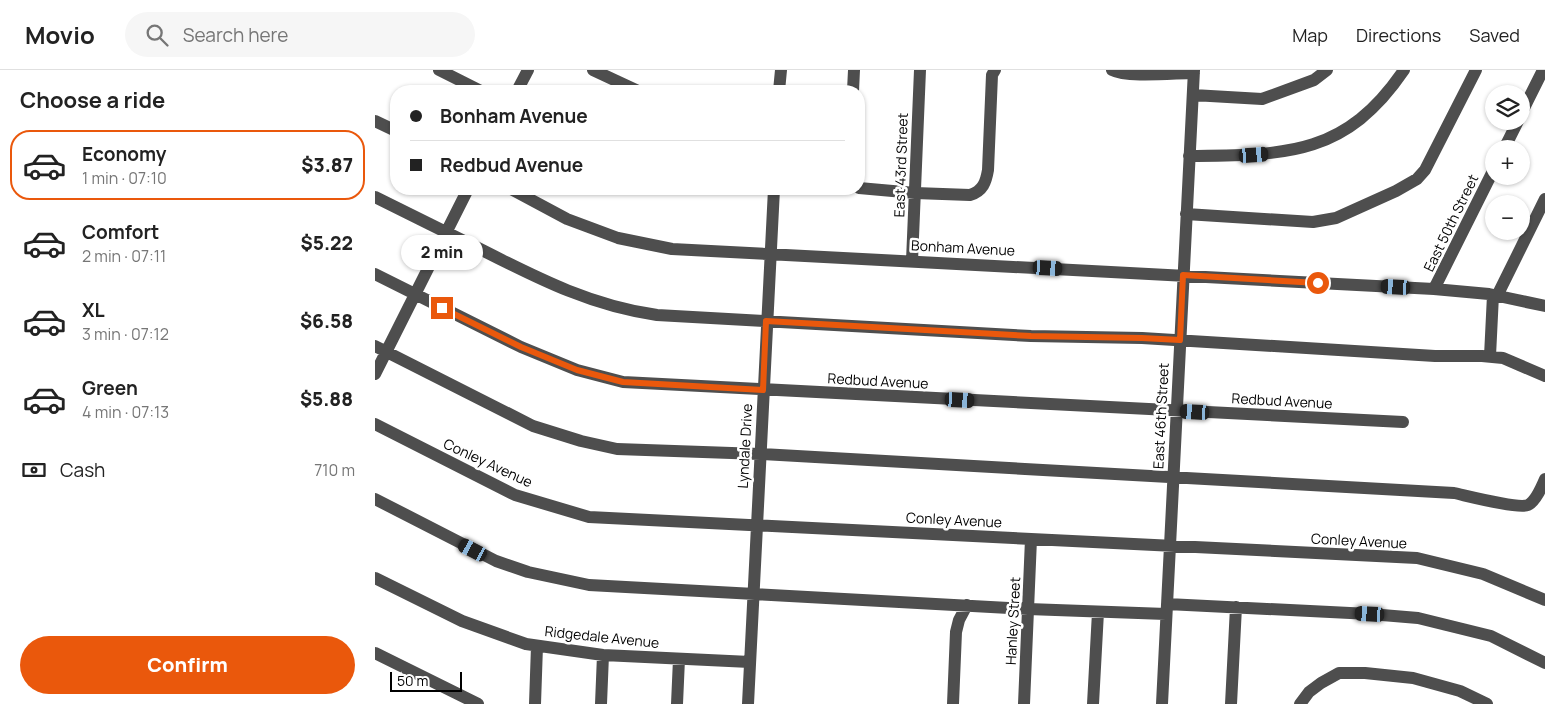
<!DOCTYPE html>
<meta charset="utf-8">
<style>
:root{--surface:#fff;--page:#f6f6f6;--text:#222;--muted:#767676;--line:#e0e0e0;--accent:#ea580c}
body{margin:0;font-family:Manrope,sans-serif;background:var(--page);color:var(--text);height:100vh;display:flex;flex-direction:column;font-size:19px;white-space:nowrap}
*{box-sizing:border-box;margin:0}
p{font-size:16px;color:var(--muted)}
.icon{flex:none;width:28px;height:28px;fill:none;stroke:currentColor;stroke-width:2;stroke-linecap:round;stroke-linejoin:round}
.map{position:relative;flex:1;overflow:hidden}
.drawer{display:flex;flex-direction:column;background:var(--surface);width:375px}
.drawer>*{flex:none}
.hud{position:absolute;left:15px;top:15px;width:475px;height:110px;border-radius:20px;box-shadow:0 1px 4px #0004;display:grid;align-content:center;height:110px;padding:0 20px;background:var(--surface)}
.tools{position:absolute;left:1110px;top:15px;display:grid;gap:10px}
.tools a{display:grid;place-items:center;width:45px;height:45px;border-radius:50%;background:var(--surface);box-shadow:0 1px 4px #0004;font-size:25px}
.scale{position:absolute;left:15px;bottom:12px;width:72px;box-sizing:border-box;padding-left:5px;border:2px solid #000;border-top:0;font-size:14px;line-height:18px;white-space:nowrap;color:#000;-webkit-text-stroke:4px #fff;paint-order:stroke}
.end{position:absolute;width:22px;height:22px;margin:-11px;border:6px solid #ea580c;background:#fff;box-shadow:0 0 0 2px #fff}
.from{border-radius:50%}
.bubble{position:absolute;height:35px;border-radius:18px;background:var(--surface);box-shadow:0 1px 4px #0004;font-size:16px;font-weight:800;line-height:35px;text-align:center}
.car{position:absolute;width:15px;height:30px;margin:-15px -8px;border-radius:6px;box-shadow:0 0 4px 1px #0007;background:linear-gradient(#222 24%,#8ab4d8 0 40%,#222 0 76%,#8ab4d8 0 86%,#222 0)}
.hud b{display:flex;align-items:center;gap:18px;height:48px;font-size:19px}
.hud b+b{border-top:1px solid var(--line)}
.hud i{width:12px;height:12px;background:var(--text)}
ul{padding:0;list-style:none}
li{display:flex;align-items:center;gap:15px;height:70px;margin:0 10px 8px;padding:0 10px;border:2px solid transparent;border-radius:20px}
li div{flex:1}
li b{display:block;font-size:19px}
li em{font-style:normal;font-weight:800}
li.active{border-color:var(--accent)}
li>.icon{width:45px;height:45px;stroke-width:1.5}
h2{padding:0 20px;font-size:22px;line-height:60px}
.pay{display:flex;align-items:center;gap:12px;height:55px;padding:0 20px;font-size:19px}
.pay p{margin-inline-start:auto}
.action{display:flex;gap:10px;margin-top:auto;padding:10px 20px}
.action a{flex:1;height:58px;border-radius:30px;background:var(--accent);color:#fff;font-size:20px;font-weight:800;line-height:58px;text-align:center}
header{display:flex;align-items:center;gap:30px;box-sizing:border-box;height:70px;padding:0 25px;background:var(--surface);border-bottom:1px solid var(--line)}
header strong{font-size:24px}
nav{display:flex;gap:28px;margin-inline-start:auto;font-size:18px}
.search{width:350px;height:45px;background:var(--page);display:flex;align-items:center;gap:12px;box-sizing:border-box;padding:0 18px;border-radius:28px;color:var(--muted);font-size:19px}
main{display:flex;flex:1;min-height:0}
.map>svg:first-child{display:block}
</style>
<header>
<strong>Movio</strong>
<div class="search"><svg class="icon" aria-label="search" viewBox="0 0 24 24"><circle cx="10" cy="10" r="6"/><path d="M15 15l6 6"/></svg>Search here</div>
<nav><a>Map</a><a>Directions</a><a>Saved</a></nav>
</header>
<main>
<section class="drawer">
<h2>Choose a ride</h2>
<ul>
<li class="active"><svg class="icon" aria-label="car" viewBox="0 0 24 24"><path d="M5 17H2v-5l4-1 3-4h7l3 4 3 1v5h-3M9 17h6M6 11h13"/><circle cx="7" cy="17" r="2"/><circle cx="17" cy="17" r="2"/></svg><div><b>Economy</b><p>1 min · 07:10</p></div><em>$3.87</em></li>
<li><svg class="icon" aria-label="car" viewBox="0 0 24 24"><path d="M5 17H2v-5l4-1 3-4h7l3 4 3 1v5h-3M9 17h6M6 11h13"/><circle cx="7" cy="17" r="2"/><circle cx="17" cy="17" r="2"/></svg><div><b>Comfort</b><p>2 min · 07:11</p></div><em>$5.22</em></li>
<li><svg class="icon" aria-label="car" viewBox="0 0 24 24"><path d="M5 17H2v-5l4-1 3-4h7l3 4 3 1v5h-3M9 17h6M6 11h13"/><circle cx="7" cy="17" r="2"/><circle cx="17" cy="17" r="2"/></svg><div><b>XL</b><p>3 min · 07:12</p></div><em>$6.58</em></li>
<li><svg class="icon" aria-label="car" viewBox="0 0 24 24"><path d="M5 17H2v-5l4-1 3-4h7l3 4 3 1v5h-3M9 17h6M6 11h13"/><circle cx="7" cy="17" r="2"/><circle cx="17" cy="17" r="2"/></svg><div><b>Green</b><p>4 min · 07:13</p></div><em>$5.88</em></li>
</ul>
<div class="pay"><svg class="icon" aria-label="cash" viewBox="0 0 24 24"><path d="M3 7h18v10H3z"/><circle cx="12" cy="12" r="2"/></svg>Cash<p>710 m</p></div>
<div class="action"><a>Confirm</a></div>
</section>
<div class="map">
<svg width="1170" height="634" viewBox="0 0 1170 634">
<rect width="100%" height="100%" fill="#fff"/>
<g fill="none" stroke-linecap="round" stroke-linejoin="round">
<path stroke="#4e4e4e" stroke-width="12" d="M64 0 106 21
M218 0 263 21
M737 0C752 8 800 3 819 3
M142 21 153 0
M404 21 406 0
M478 21 479 0
M818 25 887 29 939 10 952 0
M1146 44 1168 0
M0 51 21 61
M1129 79 1143 51
M814 86C909 85 970 87 1029 0
M484 118 540 123 595 125C608 121 611 112 613 100L617 5 620 0
M136 119 192 149 243 168 297 179 1059 219 1114 224 1170 236
M0 127C36 145 73 163 109 181 166 210 218 236 282 245L656 266 767 268 1060 286H1107L1128 288 1170 306
M811 144 938 152 961 148 1021 121 1042 109 1050 100 1101 0
M537 191 545 0
M0 204 146 277 202 300 248 312 1028 352
M1059 219 1119 99
M1122 226 1170 129
M0 276 158 356 206 371 242 379 385 384 1079 423C1093 426 1143 439 1153 435 1161 431 1167 416 1170 409
M1115 286 1118 225
M0 304 93 119
M0 354 140 425 214 447 1042 488 1108 504 1170 530
M0 429 121 491 153 502 214 515 653 539 791 544
M0 508 87 551 151 574 228 585 375 592
M792 534 995 544 1043 548 1116 566 1170 593
M0 583 103 634
M160 634 162 576
M226 634 228 585
M302 634 304 589
M373 634 399 119
M578 634 581 562 584 550 592 535
M649 634 656 469
M718 634 723 542
M787 634 819 0
M856 634 861 537
M925 634 934 622 946 613 964 603H990L1038 608 1085 621 1112 634"/>
</g>
<g fill="none" stroke-linecap="round" stroke-linejoin="round">
<path stroke="#ea580c" stroke-width="6" d="M67 238 146 277 202 300 248 312 388 320 391 251 656 266 767 268 805 270 808 205 943 213"/>
</g>
<g text-anchor="middle" stroke-width="5" stroke-linejoin="round" paint-order="stroke">
<g font-size="14" fill="#000" stroke="#fff">
<text transform="translate(526 95) rotate(-88)" y="5">East 43rd Street</text>
<text transform="translate(1076 153) rotate(-64)" y="5">East 50th Street</text>
<text transform="translate(588 178) rotate(3)" y="5">Bonham Avenue</text>
<text transform="translate(503 311) rotate(3)" y="5">Redbud Avenue</text>
<text transform="translate(907 331) rotate(3)" y="5">Redbud Avenue</text>
<text transform="translate(786 346) rotate(-87)" y="5">East 46th Street</text>
<text transform="translate(370 376) rotate(-87)" y="5">Lyndale Drive</text>
<text transform="translate(113 393) rotate(25)" y="5">Conley Avenue</text>
<text transform="translate(579 450) rotate(3)" y="5">Conley Avenue</text>
<text transform="translate(984 471) rotate(3)" y="5">Conley Avenue</text>
<text transform="translate(638 551) rotate(-87)" y="5">Hanley Street</text>
<text transform="translate(227 567) rotate(6)" y="5">Ridgedale Avenue</text>
</g>
</g>
</svg>
<div class="tools">
<a><svg class="icon" aria-label="layers" viewBox="0 0 24 24"><path d="M12 4l9 5-9 5-9-5zM3 14l9 5 9-5"/></svg></a>
<a>+</a>
<a>−</a>
</div>
<div class="scale">50 m</div>
<i class="end from" style="left:943px;top:213px"></i>
<i class="end" style="left:67px;top:238px"></i>
<div class="bubble" style="left:26px;top:165px;width:82px">2 min</div>
<i class="car" style="left:879px;top:85px;rotate:86deg"></i>
<i class="car" style="left:673px;top:198px;rotate:93deg"></i>
<i class="car" style="left:1021px;top:217px;rotate:273deg"></i>
<i class="car" style="left:585px;top:330px;rotate:93deg"></i>
<i class="car" style="left:820px;top:342px;rotate:273deg"></i>
<i class="car" style="left:98px;top:480px;rotate:298deg"></i>
<i class="car" style="left:995px;top:544px;rotate:273deg"></i>
<div class="hud">
<b><i class="from"></i>Bonham Avenue</b>
<b><i></i>Redbud Avenue</b>
</div>
</div>
</main>
